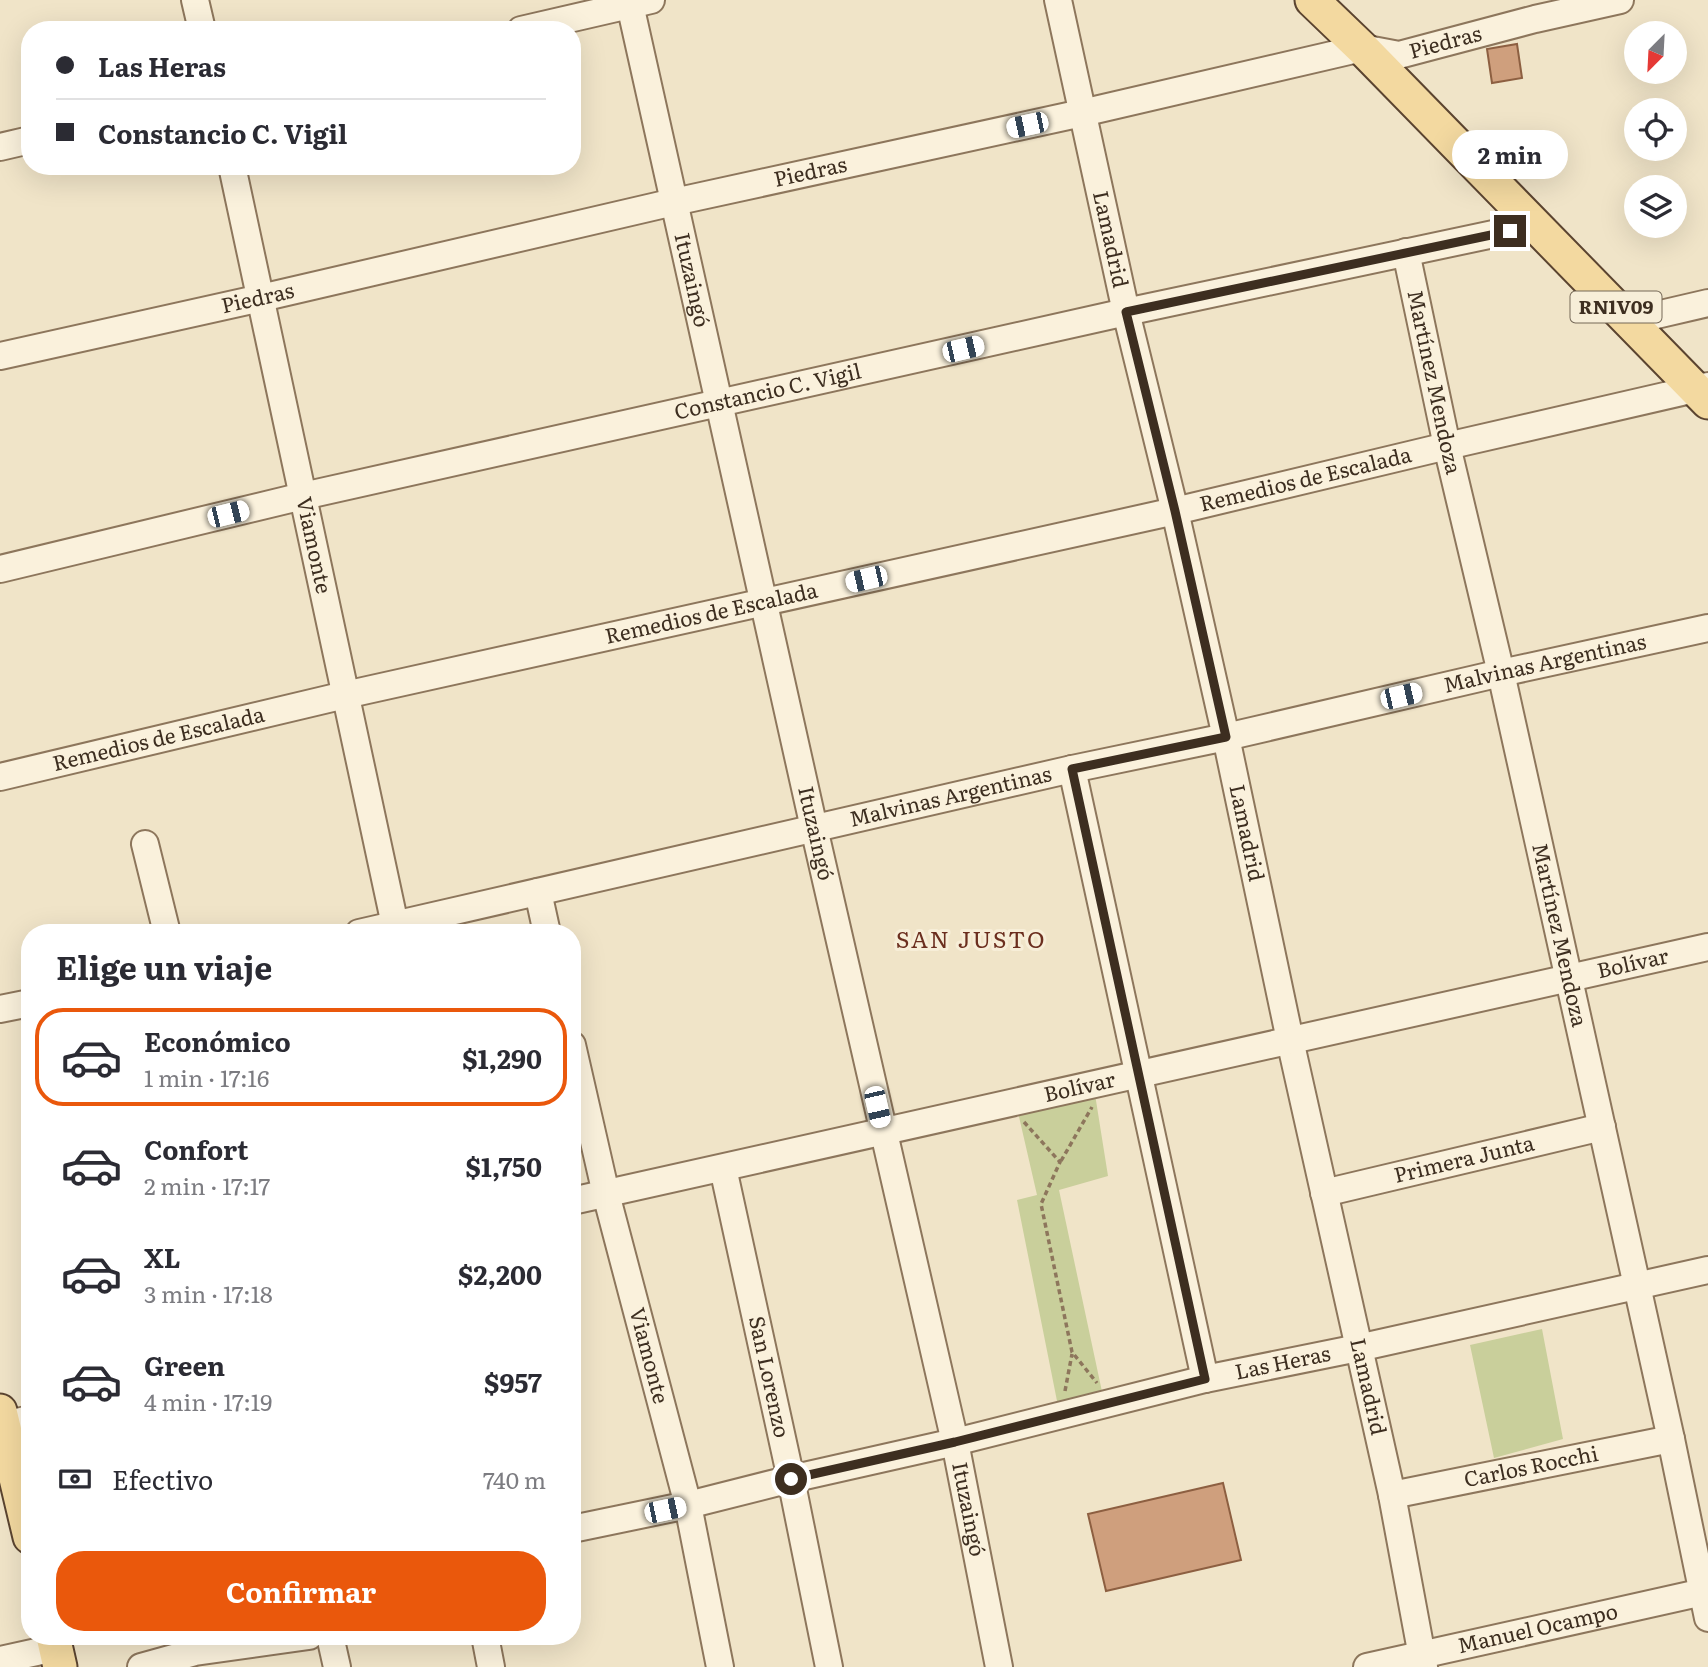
<!DOCTYPE html>
<html lang="es">
<meta charset="utf-8">
<style>
:root{--surface:#fff;--page:#f7f7f7;--text:#2b2b33;--muted:#7c7c81;--line:#e1e1e2;--accent:#ea580c}
body{margin:0;font-family:Literata,serif;background:var(--page);color:var(--text);height:100vh;display:flex;flex-direction:column;font-size:26px;white-space:nowrap}
*{box-sizing:border-box;margin:0}
p{font-size:23px;color:var(--muted)}
.icon{flex:none;width:38px;height:38px;fill:none;stroke:currentColor;stroke-width:2;stroke-linecap:round;stroke-linejoin:round}
.map{position:relative;flex:1;overflow:hidden}
.panel{position:absolute;left:21px;top:924px;width:560px;height:721px;display:flex;flex-direction:column;background:var(--surface);border-radius:28px;box-shadow:0 7px 28px #0002}
.panel>*{flex:none}
.banner{position:absolute;left:21px;top:21px;width:560px;height:154px;border-radius:28px;box-shadow:0 7px 28px #0002;display:grid;align-content:center;height:154px;padding:0 35px;background:var(--surface)}
.needle{width:46px;rotate:204deg}
.buttons{position:absolute;left:1624px;top:21px;display:grid;gap:14px}
.buttons a{display:grid;place-items:center;width:63px;height:63px;border-radius:50%;background:var(--surface);box-shadow:0 7px 28px #0002;font-size:35px}
.end{position:absolute;width:32px;height:32px;margin:-16px;border:9px solid #3d2e20;background:#fff;box-shadow:0 0 0 4px #fff}
.from{border-radius:50%}
.bubble{position:absolute;height:49px;border-radius:24px;background:var(--surface);box-shadow:0 7px 28px #0002;font-size:23px;font-weight:700;line-height:49px;text-align:center}
.car{position:absolute;width:21px;height:42px;margin:-21px -10px;border-radius:9px;box-shadow:0 0 5px 2px #0007;background:linear-gradient(#fff 24%,#345 0 40%,#fff 0 76%,#345 0 86%,#fff 0)}
.banner b{display:flex;align-items:center;gap:24px;height:66px;font-size:26px}
.banner b+b{border-top:2px solid var(--line)}
.banner i{width:18px;height:18px;background:var(--text)}
ul{padding:0;list-style:none}
li{display:flex;align-items:center;gap:21px;height:98px;margin:0 14px 10px;padding:0 21px;border:4px solid transparent;border-radius:28px}
li div{flex:1}
li b{display:block;font-size:26px}
li em{font-style:normal;font-weight:700}
li.on{border-color:var(--accent)}
li>.icon{width:63px;height:63px;stroke-width:1.5}
h2{padding:0 35px;font-size:32px;line-height:84px}
.pay{display:flex;align-items:center;gap:18px;height:77px;padding:0 35px;font-size:26px}
.pay p{margin-inline-start:auto}
.action{display:flex;gap:14px;margin-top:auto;padding:14px 35px}
.action a{flex:1;height:80px;border-radius:28px;background:var(--accent);color:#fff;font-size:28px;font-weight:700;line-height:80px;text-align:center}
.map>svg:first-child{display:block}
</style>
<div class="map">
<svg width="1708" height="1667" viewBox="0 0 1708 1667">
<rect width="100%" height="100%" fill="#f0e4c8"/>
<path fill="#c9cf9b" d="M1094 1088 1108 1176 1059 1190 1104 1401 1059 1411 1017 1200 1037 1195 1017 1108Z
M1542 1329 1563 1439 1494 1458 1470 1345Z"/>
<path fill="#cf9f7d" stroke="#8d5f41" stroke-width="2" d="M1517 44 1522 78 1492 83 1487 49Z
M1223 1483 1241 1560 1106 1591 1088 1514Z"/>
<g fill="none" stroke-linecap="round" stroke-linejoin="round">
<defs>
<g id="minor">
<path d="M195 0 202 30"/>
<path id="s1" d="M629 0 814 828 955 1442 999 1667"/>
<path id="s2" d="M1058 0 1126 312 1175 511 1226 737 1290 1040 1392 1495 1424 1667"/>
<path d="M521 30 651 0"/>
<path d="M0 147 30 140"/>
<path id="s3" d="M232 166 395 925"/>
<path id="s4" d="M1406 252 1447 446 1501 673 1671 1439 1708 1618"/>
<path d="M1652 316 1708 303"/>
<path id="s5" d="M0 356 261 298 674 202 1082 113 1362 48 1399 55 1535 19 1620 0"/>
<path id="s6" d="M0 569 303 496 1126 312 1536 225"/>
<path d="M1072 769 1205 1379"/>
<path id="s7" d="M0 777 345 695 1175 511 1447 446 1708 386"/>
<path d="M145 844 167 933"/>
<path d="M538 892 547 933"/>
<path id="s8" d="M359 933 1072 769 1226 737 1501 673 1708 628"/>
<path d="M0 1009 30 1003"/>
<path id="s9" d="M572 1045 606 1194 688 1505 720 1667"/>
<path id="s10" d="M723 1168 791 1479 829 1667"/>
<path id="s11" d="M1324 1193 1602 1127"/>
<path id="s12" d="M572 1201 1708 947"/>
<path d="M4 1425 30 1419"/>
<path id="s13" d="M1392 1495 1671 1439"/>
<path id="s14" d="M572 1529 688 1505 791 1479 955 1442 1205 1379 1358 1348 1708 1270"/>
<path d="M330 1636 337 1667"/>
<path d="M485 1636 491 1667"/>
<path d="M0 1660 55 1648"/>
<path d="M141 1667 195 1652 309 1636"/>
<path id="s15" d="M1367 1667 1708 1591"/>
</g>
<path id="major" d="M1312 0 1362 48 1708 402
M0 1411 30 1537
M53 1636 60 1667"/>
</defs>
<use href="#minor" stroke="#8d765c" stroke-width="30"/>
<use href="#major" stroke="#5b4430" stroke-width="37"/>
<path stroke="#8d765c" stroke-width="3.5" stroke-dasharray="5 3.5" stroke-linecap="butt" d="M1024 1122 1060 1162 1041 1204 1072 1352 1097 1383
M1061 1161 1092 1107
M1065 1391 1072 1354"/>
<use href="#minor" stroke="#faf1dc" stroke-width="26"/>
<use href="#major" stroke="#f3d9a0" stroke-width="33"/>
</g>
<g fill="none" stroke-linecap="round" stroke-linejoin="round">
<path stroke="#3d2e20" stroke-width="9" d="M791 1479 955 1442 1205 1379 1072 769 1226 737 1175 511 1126 312 1510 231"/>
</g>
<g text-anchor="middle" stroke-width="6" stroke-linejoin="round" paint-order="stroke">
<rect fill="#f7eed8" stroke="#756857" stroke-width="2" x="1570.5" y="291.5" width="91" height="31" rx="5"/>
<g font-size="19" font-weight="bold" fill="#3d2e20">
<text x="1616" y="314">RN1V09</text>
</g>
<g font-size="21" fill="#3d2e20" stroke="#f7eed8">
<text dy="7" stroke="none"><textPath href="#s5" startOffset="1482">Piedras</textPath></text>
<text dy="7" stroke="none"><textPath href="#s5" startOffset="831">Piedras</textPath></text>
<text dy="7" stroke="none"><textPath href="#s2" startOffset="245">Lamadrid</textPath></text>
<text dy="7" stroke="none"><textPath href="#s1" startOffset="287">Ituzaingó</textPath></text>
<text dy="7" stroke="none"><textPath href="#s5" startOffset="264">Piedras</textPath></text>
<text dy="7" stroke="none"><textPath href="#s4" startOffset="133">Martínez Mendoza</textPath></text>
<text dy="7" stroke="none"><textPath href="#s6" startOffset="788">Constancio C. Vigil</textPath></text>
<text dy="7" stroke="none"><textPath href="#s7" startOffset="1339">Remedios de Escalada</textPath></text>
<text dy="7" stroke="none"><textPath href="#s3" startOffset="388">Viamonte</textPath></text>
<text dy="7" stroke="none"><textPath href="#s7" startOffset="730">Remedios de Escalada</textPath></text>
<text dy="7" stroke="none"><textPath href="#s8" startOffset="1216">Malvinas Argentinas</textPath></text>
<text dy="7" stroke="none"><textPath href="#s7" startOffset="163">Remedios de Escalada</textPath></text>
<text dy="7" stroke="none"><textPath href="#s8" startOffset="607">Malvinas Argentinas</textPath></text>
<text dy="7" stroke="none"><textPath href="#s2" startOffset="854">Lamadrid</textPath></text>
<text dy="7" stroke="none"><textPath href="#s1" startOffset="854">Ituzaingó</textPath></text>
<text dy="7" stroke="none"><textPath href="#s4" startOffset="700">Martínez Mendoza</textPath></text>
<text dy="7" stroke="none"><textPath href="#s12" startOffset="1087">Bolívar</textPath></text>
<text dy="7" stroke="none"><textPath href="#s12" startOffset="520">Bolívar</textPath></text>
<text dy="7" stroke="none"><textPath href="#s11" startOffset="144">Primera Junta</textPath></text>
<text dy="7" stroke="none"><textPath href="#s9" startOffset="320">Viamonte</textPath></text>
<text dy="7" stroke="none"><textPath href="#s14" startOffset="730">Las Heras</textPath></text>
<text dy="7" stroke="none"><textPath href="#s10" startOffset="214">San Lorenzo</textPath></text>
<text dy="7" stroke="none"><textPath href="#s2" startOffset="1421">Lamadrid</textPath></text>
<text dy="7" stroke="none"><textPath href="#s13" startOffset="142">Carlos Rocchi</textPath></text>
<text dy="7" stroke="none"><textPath href="#s1" startOffset="1547">Ituzaingó</textPath></text>
<text dy="7" stroke="none"><textPath href="#s15" startOffset="175">Manuel Ocampo</textPath></text>
</g>
<g font-size="23" letter-spacing="2" fill="#6b2e1e" stroke="#f7eed8">
<text x="971" y="948">SAN JUSTO</text>
</g>
</g>
</svg>
<div class="buttons">
<a><svg class="needle" viewBox="-14 -14 28 28"><path d="M0-13l5 13h-10z" fill="#e53935"/><path d="M0 13l5-13h-10z" fill="#7c7c81"/></svg></a>
<a><svg class="icon" aria-label="locate" viewBox="0 0 24 24"><circle cx="12" cy="12" r="6"/><path d="M12 2v4M12 18v4M2 12h4M18 12h4"/></svg></a>
<a><svg class="icon" aria-label="layers" viewBox="0 0 24 24"><path d="M12 4l9 5-9 5-9-5zM3 14l9 5 9-5"/></svg></a>
</div>
<i class="end from" style="left:791px;top:1479px"></i>
<i class="end" style="left:1510px;top:231px"></i>
<div class="bubble" style="left:1452px;top:130px;width:116px">2 min</div>
<i class="car" style="left:1027px;top:125px;rotate:258deg"></i>
<i class="car" style="left:963px;top:349px;rotate:77deg"></i>
<i class="car" style="left:228px;top:514px;rotate:76deg"></i>
<i class="car" style="left:866px;top:579px;rotate:257deg"></i>
<i class="car" style="left:1401px;top:696px;rotate:77deg"></i>
<i class="car" style="left:877px;top:1107px;rotate:167deg"></i>
<i class="car" style="left:665px;top:1510px;rotate:78deg"></i>
<div class="banner">
<b><i class="from"></i>Las Heras</b>
<b><i></i>Constancio C. Vigil</b>
</div>
<section class="panel">
<h2>Elige un viaje</h2>
<ul>
<li class="on"><svg class="icon" aria-label="car" viewBox="0 0 24 24"><path d="M5 17H2v-5l4-1 3-4h7l3 4 3 1v5h-3M9 17h6M6 11h13"/><circle cx="7" cy="17" r="2"/><circle cx="17" cy="17" r="2"/></svg><div><b>Económico</b><p>1 min · 17:16</p></div><em>$1,290</em></li>
<li><svg class="icon" aria-label="car" viewBox="0 0 24 24"><path d="M5 17H2v-5l4-1 3-4h7l3 4 3 1v5h-3M9 17h6M6 11h13"/><circle cx="7" cy="17" r="2"/><circle cx="17" cy="17" r="2"/></svg><div><b>Confort</b><p>2 min · 17:17</p></div><em>$1,750</em></li>
<li><svg class="icon" aria-label="car" viewBox="0 0 24 24"><path d="M5 17H2v-5l4-1 3-4h7l3 4 3 1v5h-3M9 17h6M6 11h13"/><circle cx="7" cy="17" r="2"/><circle cx="17" cy="17" r="2"/></svg><div><b>XL</b><p>3 min · 17:18</p></div><em>$2,200</em></li>
<li><svg class="icon" aria-label="car" viewBox="0 0 24 24"><path d="M5 17H2v-5l4-1 3-4h7l3 4 3 1v5h-3M9 17h6M6 11h13"/><circle cx="7" cy="17" r="2"/><circle cx="17" cy="17" r="2"/></svg><div><b>Green</b><p>4 min · 17:19</p></div><em>$957</em></li>
</ul>
<div class="pay"><svg class="icon" aria-label="cash" viewBox="0 0 24 24"><path d="M3 7h18v10H3z"/><circle cx="12" cy="12" r="2"/></svg>Efectivo<p>740 m</p></div>
<div class="action"><a>Confirmar</a></div>
</section>
</div>
